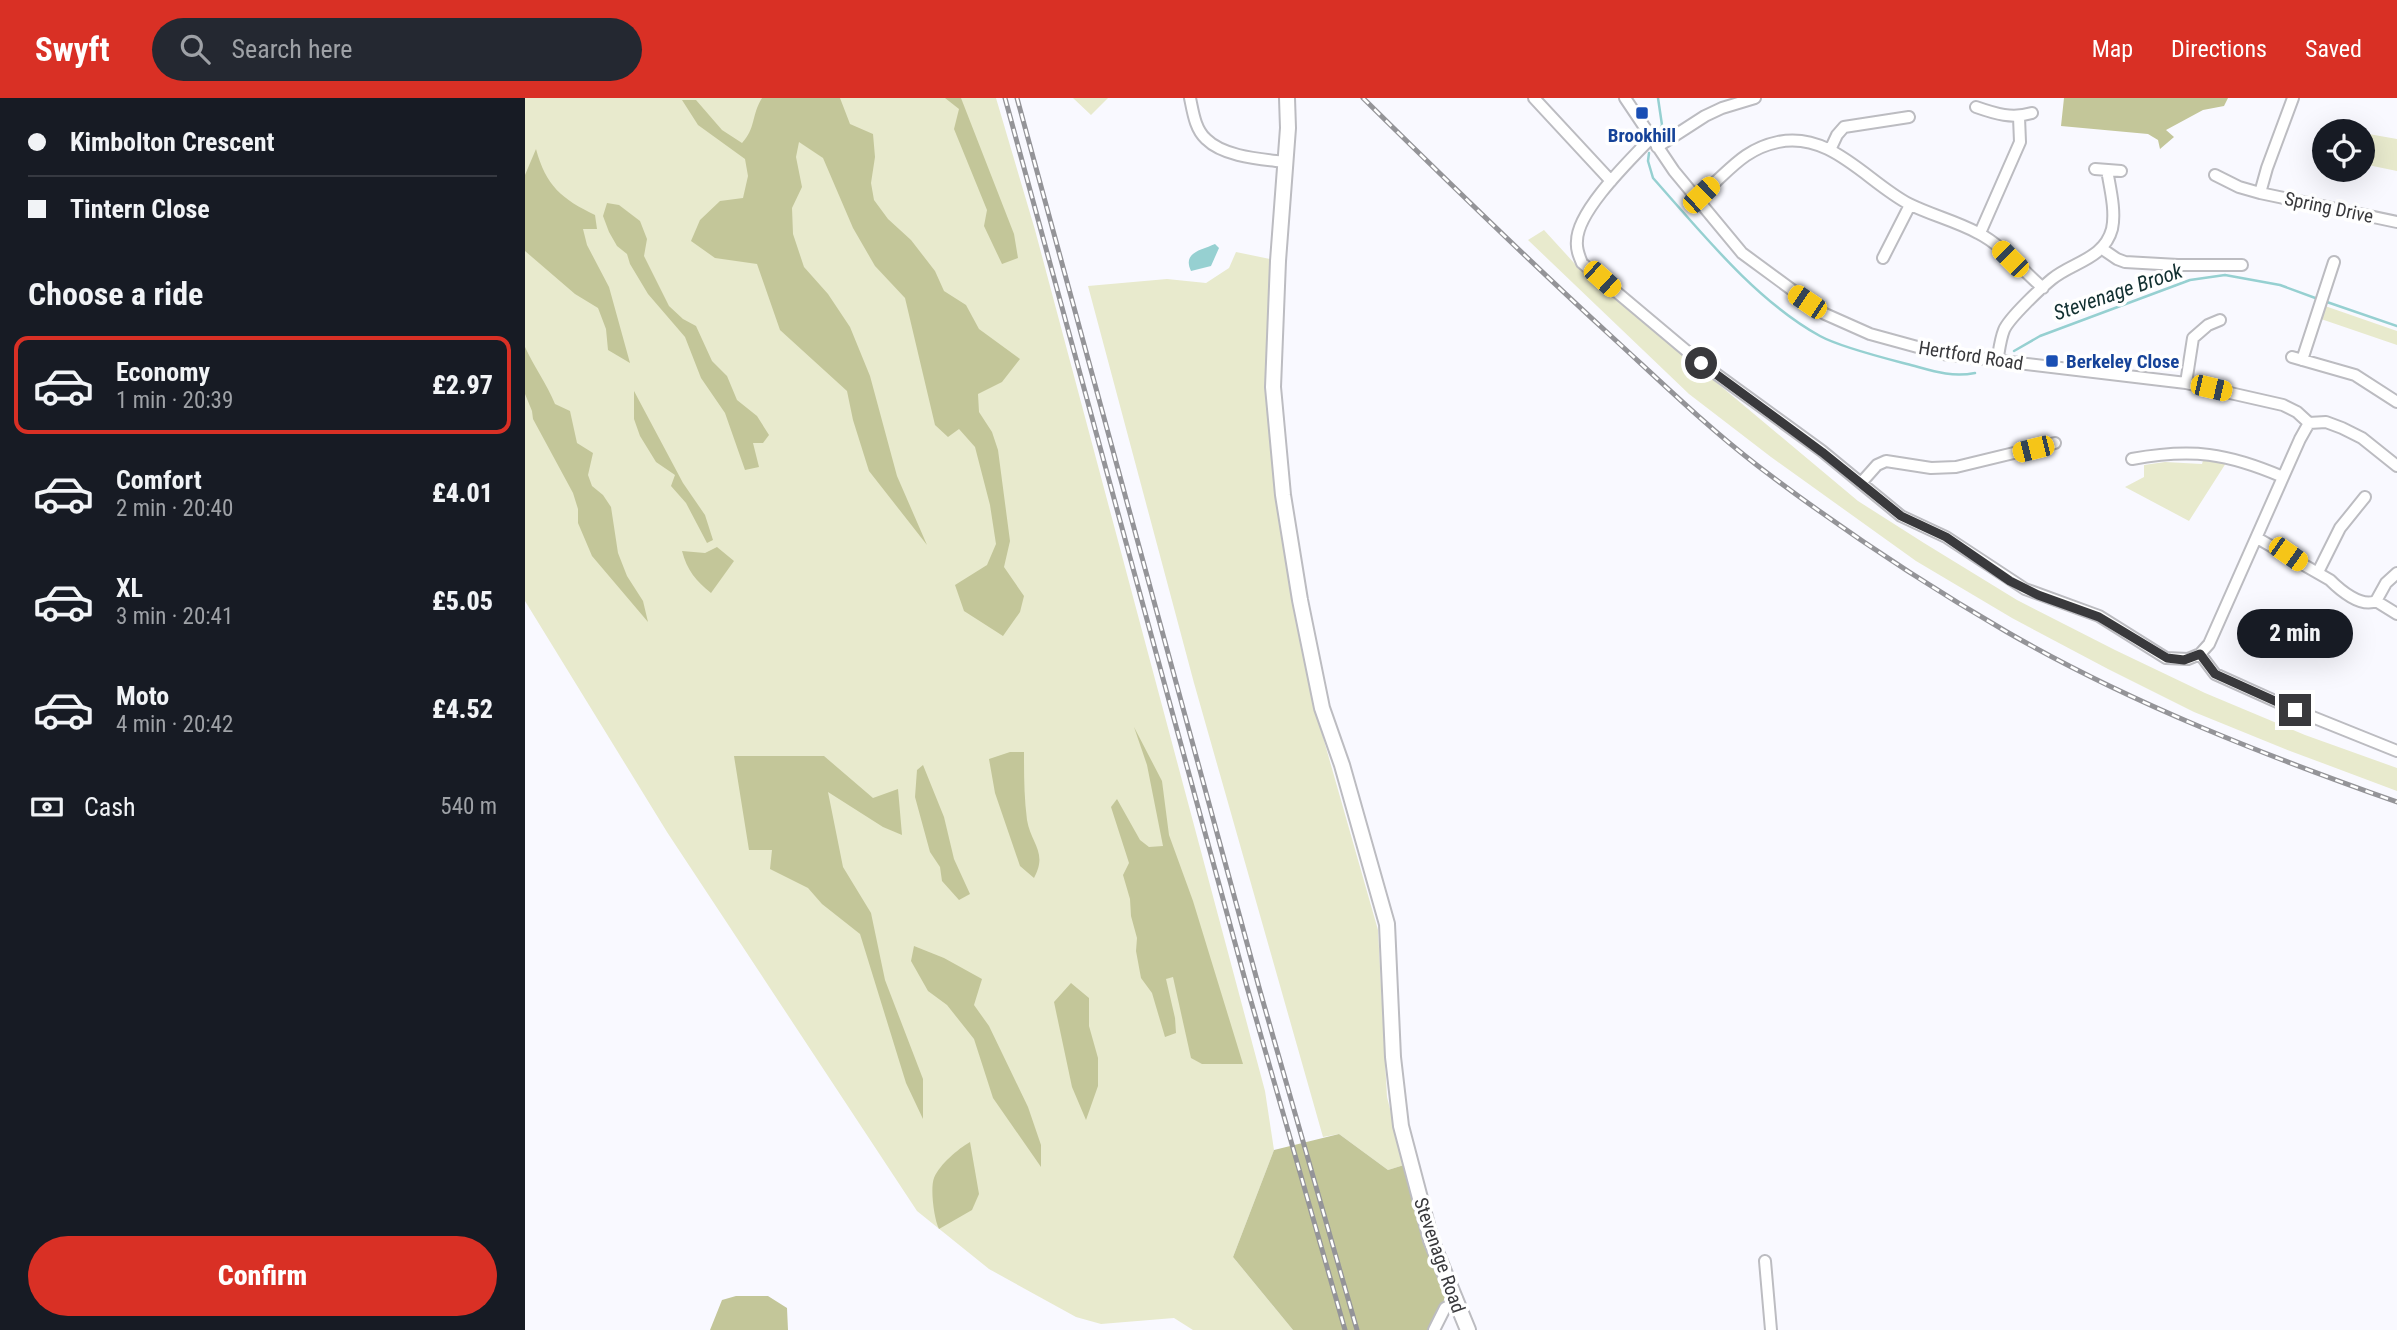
<!DOCTYPE html>
<meta charset="utf-8">
<style>
:root{--surface:#171b24;--page:#242831;--text:#f1f3f6;--muted:#9ea1a6;--line:#363941;--accent:#d93025}
body{margin:0;font-family:"Roboto Condensed",sans-serif;background:var(--page);color:var(--text);height:100vh;display:flex;flex-direction:column;font-size:26px;white-space:nowrap}
*{box-sizing:border-box;margin:0}
p{font-size:23px;color:var(--muted)}
.icon{flex:none;width:38px;height:38px;fill:none;stroke:currentColor;stroke-width:2;stroke-linecap:round;stroke-linejoin:round}
.map{position:relative;flex:1;overflow:hidden}
.drawer{display:flex;flex-direction:column;background:var(--surface);width:525px}
.drawer>*{flex:none}
.top-card{display:grid;align-content:center;height:154px;padding:0 28px;background:var(--surface)}
.controls{position:absolute;left:1787px;top:21px;display:grid;gap:14px}
.controls a{display:grid;place-items:center;width:63px;height:63px;border-radius:50%;background:var(--surface);box-shadow:0 7px 28px #0002;font-size:35px}
.end{position:absolute;width:32px;height:32px;margin:-16px;border:9px solid #39393c;background:#fff;box-shadow:0 0 0 4px #fff}
.from{border-radius:50%}
.bubble{position:absolute;height:49px;border-radius:24px;background:var(--surface);box-shadow:0 7px 28px #0002;font-size:23px;font-weight:800;line-height:49px;text-align:center}
.car{position:absolute;width:21px;height:42px;margin:-21px -10px;border-radius:9px;box-shadow:0 0 5px 2px #0007;background:linear-gradient(#f5c518 24%,#345 0 40%,#f5c518 0 76%,#345 0 86%,#f5c518 0)}
.top-card b{display:flex;align-items:center;gap:24px;height:66px;font-size:26px}
.top-card b+b{border-top:2px solid var(--line)}
.top-card i{width:18px;height:18px;background:var(--text)}
ul{padding:0;list-style:none}
li{display:flex;align-items:center;gap:21px;height:98px;margin:0 14px 10px;padding:0 14px;border:4px solid transparent;border-radius:14px}
li div{flex:1}
li b{display:block;font-size:26px}
li em{font-style:normal;font-weight:800}
li.on{border-color:var(--accent)}
li>.icon{width:63px;height:63px;stroke-width:1.5}
h2{padding:0 28px;font-size:32px;line-height:84px}
.pay{display:flex;align-items:center;gap:18px;height:77px;padding:0 28px;font-size:26px}
.pay p{margin-inline-start:auto}
.action{display:flex;gap:14px;margin-top:auto;padding:14px 28px}
.action a{flex:1;height:80px;border-radius:42px;background:var(--accent);color:#fff;font-size:28px;font-weight:800;line-height:80px;text-align:center}
header{display:flex;align-items:center;gap:42px;box-sizing:border-box;height:98px;padding:0 35px;background:var(--accent);color:#fff}
header strong{font-size:33px}
nav{display:flex;gap:38px;margin-inline-start:auto;font-size:24px}
.search{width:490px;height:63px;background:var(--page);display:flex;align-items:center;gap:18px;box-sizing:border-box;padding:0 24px;border-radius:38px;color:var(--muted);font-size:26px}
main{display:flex;flex:1;min-height:0}
.map>svg:first-child{display:block}
</style>
<header>
<strong>Swyft</strong>
<div class="search"><svg class="icon" aria-label="search" viewBox="0 0 24 24"><circle cx="10" cy="10" r="6"/><path d="M15 15l6 6"/></svg>Search here</div>
<nav><a>Map</a><a>Directions</a><a>Saved</a></nav>
</header>
<main>
<section class="drawer">
<div class="top-card">
<b><i class="from"></i>Kimbolton Crescent</b>
<b><i></i>Tintern Close</b>
</div>
<h2>Choose a ride</h2>
<ul>
<li class="on"><svg class="icon" aria-label="car" viewBox="0 0 24 24"><path d="M5 17H2v-5l4-1 3-4h7l3 4 3 1v5h-3M9 17h6M6 11h13"/><circle cx="7" cy="17" r="2"/><circle cx="17" cy="17" r="2"/></svg><div><b>Economy</b><p>1 min · 20:39</p></div><em>£2.97</em></li>
<li><svg class="icon" aria-label="car" viewBox="0 0 24 24"><path d="M5 17H2v-5l4-1 3-4h7l3 4 3 1v5h-3M9 17h6M6 11h13"/><circle cx="7" cy="17" r="2"/><circle cx="17" cy="17" r="2"/></svg><div><b>Comfort</b><p>2 min · 20:40</p></div><em>£4.01</em></li>
<li><svg class="icon" aria-label="car" viewBox="0 0 24 24"><path d="M5 17H2v-5l4-1 3-4h7l3 4 3 1v5h-3M9 17h6M6 11h13"/><circle cx="7" cy="17" r="2"/><circle cx="17" cy="17" r="2"/></svg><div><b>XL</b><p>3 min · 20:41</p></div><em>£5.05</em></li>
<li><svg class="icon" aria-label="car" viewBox="0 0 24 24"><path d="M5 17H2v-5l4-1 3-4h7l3 4 3 1v5h-3M9 17h6M6 11h13"/><circle cx="7" cy="17" r="2"/><circle cx="17" cy="17" r="2"/></svg><div><b>Moto</b><p>4 min · 20:42</p></div><em>£4.52</em></li>
</ul>
<div class="pay"><svg class="icon" aria-label="cash" viewBox="0 0 24 24"><path d="M3 7h18v10H3z"/><circle cx="12" cy="12" r="2"/></svg>Cash<p>540 m</p></div>
<div class="action"><a>Confirm</a></div>
</section>
<div class="map">
<svg width="1872" height="1232" viewBox="0 0 1872 1232">
<rect width="100%" height="100%" fill="#f9f9ff"/>
<path fill="#e8eacd" d="M0 0H471L510 132 740 993 749 1052 708 1159 768 1232H668L649 1220 576 1226 551 1219 464 1171 392 1113 142 734 0 503Z
M548 0H583L566 17Z
M1838 35 1872 41V73L1838 66Z
M1019 132 1050 166 1333 403 1399 445 1492 502 1590 552 1680 595 1780 637 1872 670V693L1760 651 1669 614 1583 571 1487 520 1391 463 1246 359 1164 296 1003 142Z
M711 154 745 161 741 287 790 611 853 832 862 999 879 1067 863 1072 814 1036 798 1039 669 585 563 188 642 181 681 185 704 170Z
M1800 208 1872 233V247L1796 221Z
M1679 359 1701 365 1664 423 1600 389 1619 379V367L1640 364 1677 366Z"/>
<path fill="#c3c699" d="M237 0H315L325 26 348 36 350 59 346 85 349 102 363 121 386 142 410 173 419 193 441 207 454 231 495 261 477 284 453 296 454 314 467 334 473 352 485 443 479 469 499 498 495 514 478 538 439 513 430 487 462 467 471 446 465 407 450 349 434 331 423 339 410 327 380 200 350 168 328 130 298 60 274 44 271 59 277 89 267 110 268 136 279 169 303 196 325 229 345 278 372 378 402 447 344 373 328 322 322 293 255 232 232 166 190 160 166 143 175 122 195 103 218 100 223 78 220 61 173 27 157 2H171L197 32 217 45C231 30 226 18 237 0Z
M420 0H436L489 136 493 160 477 166 459 128 462 112 429 31 434 11Z
M1539 0H1703L1699 8 1678 12 1641 32 1649 39 1635 51 1633 42 1623 36 1536 28Z
M11 51C21 88 37 101 70 117L72 131H58L62 147 84 189 105 265 83 252 81 231 73 210 50 196 0 153V77Z
M82 105 94 107 115 123 122 141 119 158 144 208 158 221 171 228 187 263 202 278 212 302 232 318 244 337 238 345H228L234 369 220 372 200 315 176 280 160 239 123 196 105 166 102 156 92 148 84 134 78 118Z
M0 249C9 269 22 286 30 306L45 313 52 345 68 355 63 377 67 388 78 397 86 409 93 455 102 478 118 503 123 524 67 458 53 425V411L48 395 8 321 7 313 0 296Z
M109 293 158 385 180 417 188 442 182 445 161 405 146 388 150 377 131 364 115 338 109 321Z
M192 449 209 463 186 495C171 483 162 472 157 453L180 455Z
M609 629 637 683 644 737 668 803 718 966H677L666 960 648 879 641 881 650 920 651 935 640 939 627 895 616 880 611 853 612 840 606 818 605 801 598 777 604 765 586 709 592 701 615 742 624 749 638 748 622 667Z
M485 654H499C499 676 499 699 502 722 506 746 523 754 509 780L495 768 470 695 464 661Z
M209 658H299L348 700 373 691 377 737 358 729 303 694 318 769 346 815 360 882 398 981V1021L381 985 335 836 297 806 283 790 245 771 247 752H224Z
M398 667 419 719 429 761 445 796 434 802 417 783 415 769 405 754 390 699 392 672Z
M389 848 419 860 457 881 449 907 464 928 503 1009 516 1047V1069L468 1000 449 941 422 907 403 893 386 863Z
M546 885 564 900V928L573 960V988L561 1022 547 989 529 904Z
M814 1036 863 1072 879 1067 892 1119 921 1196 909 1232H768L708 1159 749 1052Z
M445 1044 454 1096 447 1112 414 1131C409 1121 405 1090 409 1080 415 1066 433 1051 445 1044Z
M211 1198H243L262 1210 263 1232H185L197 1202Z"/>
<path fill="#96d0d1" d="M690 146 694 150 686 168 666 173C657 154 677 152 690 146Z"/>
<g fill="none" stroke-linecap="round" stroke-linejoin="round">
<path stroke="#96d0d1" stroke-width="2.5" d="M1133 37 1137 27 1133 0
M1124 55 1123 63 1128 80C1176 134 1231 203 1295 238 1315 249 1359 260 1382 266 1405 272 1425 280 1450 275
M1799 203 1872 228
M1489 253 1515 238 1665 182 1700 177 1755 187 1793 201"/>
<defs>
<path id="minor" d="M665 0C668 14 670 31 681 41 699 59 736 61 760 64
M1009 0 1086 83
M1100 0 1149 73 1217 155 1300 216 1345 236 1418 256 1661 285 1758 307 1772 314 1784 325 1801 324 1817 330 1837 340 1872 368
M1768 0 1742 70 1735 95 1872 124
M1451 9C1471 16 1487 21 1507 15
M1126 40C1105 62 1052 113 1052 143 1051 151 1054 158 1057 165L1176 265 1297 353 1376 418 1421 439 1500 491 1574 518 1641 560 1663 561 1675 556 1684 546 1775 341 1784 325
M1132 49 1180 18 1197 10 1230 0
M1305 52 1312 37 1319 29 1384 19
M1570 71 1596 73
M1690 77 1714 89 1735 95
M1170 101C1200 80 1214 52 1253 44 1306 33 1342 84 1384 106 1406 117 1431 123 1453 135 1477 147 1497 172 1518 190
M1455 135 1495 44 1494 19
M1576 150 1592 161 1600 164 1653 167H1717
M1358 160 1385 107
M1767 259 1830 277 1872 304
M1777 262 1809 164
M1472 264C1474 254 1475 242 1479 232 1484 220 1516 190 1527 181 1548 164 1579 161 1587 131 1591 113 1585 90 1582 72
M1661 285 1668 240 1683 227 1695 222
M1607 361C1667 350 1702 355 1758 379
M1336 385 1352 367 1361 363 1406 370 1431 369 1530 345
M1732 440 1805 482C1815 492 1836 510 1851 503L1872 516
M1793 474 1815 430 1840 399
M1851 503 1861 485 1872 475
M1675 556 1690 576 1770 612 1872 653
M1240 1163 1246 1232
M909 1232 920 1210 930 1205"/>
<path id="major" d="M762 0 763 30 753 163 748 289 758 397 775 502 797 610 817 667 862 826 868 959 876 1028 906 1142 943 1232"/>
</defs>
<use href="#minor" stroke="#bcbcc1" stroke-width="14"/>
<use href="#major" stroke="#bcbcc1" stroke-width="18"/>
<use href="#minor" stroke="#fff" stroke-width="10"/>
<use href="#major" stroke="#fff" stroke-width="14"/>
<defs>
<path id="rail" d="M480 0 722 889 820 1232
M492 0 735 893 832 1232
M838 0C919 80 1001 160 1086 238 1134 282 1181 328 1233 368 1312 428 1396 484 1482 534 1605 605 1739 657 1872 704"/>
</defs>
<use href="#rail" stroke="#949498" stroke-width="5"/>
<use href="#rail" stroke="#fff" stroke-width="2.5" stroke-dasharray="8" stroke-linecap="butt"/>
</g>
<g fill="none" stroke-linecap="round" stroke-linejoin="round">
<path stroke="#39393c" stroke-width="9" d="M1176 265 1297 354 1376 418 1421 439 1485 483 1513 497 1574 519 1642 560 1659 562 1675 556 1690 576 1770 612"/>
</g>
<g fill="#1a4fb4" stroke="#fff" stroke-width="2.5">
<rect x="1110" y="8" width="14" height="14" rx="3.5"/>
<rect x="1520" y="256" width="14" height="14" rx="3.5"/>
</g>
<g text-anchor="middle" stroke-width="7" stroke-linejoin="round" paint-order="stroke">
<g font-size="19" font-weight="bold" fill="#164399" stroke="#fff">
<text x="1117" y="44">Brookhill</text>
<text x="1541" y="270" text-anchor="start">Berkeley Close</text>
</g>
<g font-size="19" fill="#39393c" stroke="#fff">
<text transform="translate(1804 109) rotate(12)" y="7">Spring Drive</text>
<text transform="translate(1446 257) rotate(9)" y="7">Hertford Road</text>
<text transform="translate(915 1157) rotate(71)" y="7">Stevenage Road</text>
</g>
<g font-size="21" font-style="italic" fill="#123031" stroke="#fff">
<text transform="translate(1593 194) rotate(-19)" y="7">Stevenage Brook</text>
</g>
</g>
</svg>
<div class="controls">
<a><svg class="icon" aria-label="locate" viewBox="0 0 24 24"><circle cx="12" cy="12" r="6"/><path d="M12 2v4M12 18v4M2 12h4M18 12h4"/></svg></a>
</div>
<i class="end from" style="left:1176px;top:265px"></i>
<i class="end" style="left:1770px;top:612px"></i>
<div class="bubble" style="left:1712px;top:511px;width:116px">2 min</div>
<i class="car" style="left:1176px;top:97px;rotate:46deg"></i>
<i class="car" style="left:1485px;top:161px;rotate:315deg"></i>
<i class="car" style="left:1077px;top:181px;rotate:132deg"></i>
<i class="car" style="left:1282px;top:204px;rotate:304deg"></i>
<i class="car" style="left:1686px;top:290px;rotate:103deg"></i>
<i class="car" style="left:1508px;top:351px;rotate:256deg"></i>
<i class="car" style="left:1763px;top:456px;rotate:125deg"></i>
</div>
</main>
